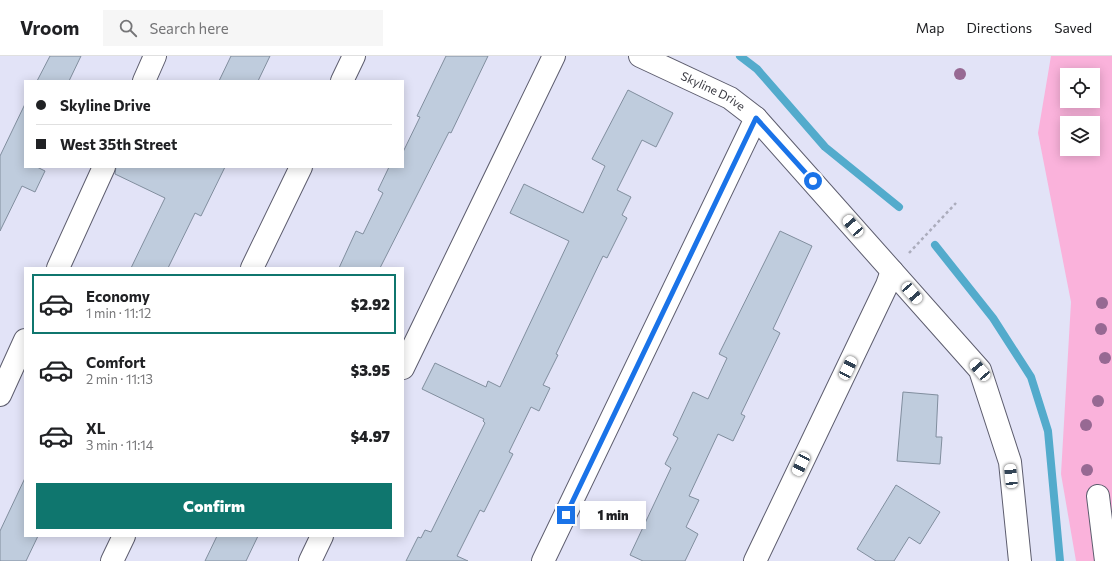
<!DOCTYPE html>
<meta charset="utf-8">
<style>
:root{--surface:#fff;--page:#f6f6f6;--text:#202124;--muted:#757577;--line:#e0e0e0;--accent:#0f766e}
body{margin:0;font-family:Commissioner,sans-serif;background:var(--page);color:var(--text);height:100vh;display:flex;flex-direction:column;font-size:15px;white-space:nowrap}
*{box-sizing:border-box;margin:0}
p{font-size:13px;color:var(--muted)}
.icon{flex:none;width:22px;height:22px;fill:none;stroke:currentColor;stroke-width:2;stroke-linecap:round;stroke-linejoin:round}
.map{position:relative;flex:1;overflow:hidden}
.panel{position:absolute;left:24px;top:211px;width:380px;height:270px;display:flex;flex-direction:column;background:var(--surface);border-radius:0px;box-shadow:0 2px 10px #0003}
.panel>*{flex:none}
.guide{position:absolute;left:24px;top:24px;width:380px;height:88px;border-radius:0px;box-shadow:0 2px 10px #0003;display:grid;align-content:center;height:88px;padding:0 12px;background:var(--surface)}
.controls{position:absolute;left:1060px;top:12px;display:grid;gap:8px}
.controls a{display:grid;place-items:center;width:40px;height:40px;border-radius:0px;background:var(--surface);box-shadow:0 2px 10px #0003;font-size:20px}
.end{position:absolute;width:18px;height:18px;margin:-9px;border:5px solid #1a73e8;background:#fff;box-shadow:0 0 0 2px #fff}
.from{border-radius:50%}
.bubble{position:absolute;height:28px;border-radius:0px;background:var(--surface);box-shadow:0 2px 10px #0003;font-size:13px;font-weight:800;line-height:28px;text-align:center}
.car{position:absolute;width:12px;height:24px;margin:-12px -6px;border-radius:5px;box-shadow:0 0 3px 1px #0007;background:linear-gradient(#fff 24%,#345 0 40%,#fff 0 76%,#345 0 86%,#fff 0)}
.guide b{display:flex;align-items:center;gap:14px;height:38px;font-size:15px}
.guide b+b{border-top:1px solid var(--line)}
.guide i{width:10px;height:10px;background:var(--text)}
ul{padding:7px 0 0;list-style:none}
li{display:flex;align-items:center;gap:12px;height:60px;margin:0 8px 6px;padding:0 4px;border:2px solid transparent;border-radius:0px}
li div{flex:1}
li b{display:block;font-size:15px}
li em{font-style:normal;font-weight:800}
li.current{border-color:var(--accent)}
li>.icon{width:36px;height:36px;stroke-width:1.5}
.cta{display:flex;gap:8px;margin-top:auto;padding:8px 12px}
.cta a{flex:1;height:46px;border-radius:0px;background:var(--accent);color:#fff;font-size:16px;font-weight:800;line-height:46px;text-align:center}
header{display:flex;align-items:center;gap:24px;box-sizing:border-box;height:56px;padding:0 20px;background:var(--surface);border-bottom:1px solid var(--line)}
header strong{font-size:19px}
nav{display:flex;gap:22px;margin-inline-start:auto;font-size:14px}
.search{width:280px;height:36px;background:var(--page);display:flex;align-items:center;gap:10px;box-sizing:border-box;padding:0 14px;border-radius:0px;color:var(--muted);font-size:15px}
.map>svg:first-child{display:block}
</style>
<header>
<strong>Vroom</strong>
<div class="search"><svg class="icon" aria-label="search" viewBox="0 0 24 24"><circle cx="10" cy="10" r="6"/><path d="M15 15l6 6"/></svg>Search here</div>
<nav><a>Map</a><a>Directions</a><a>Saved</a></nav>
</header>
<div class="map">
<svg width="1112" height="505" viewBox="0 0 1112 505">
<rect width="100%" height="100%" fill="#e2e3f7"/>
<path fill="#fab2db" fill-rule="evenodd" d="M1051 0H1112V505H1076L1061 418 1071 246 1038 77ZM1067 19H1093V45H1067ZM1067 67H1093V93H1067Z"/>
<g fill="none" stroke-linecap="round" stroke-linejoin="round">
<path stroke="#53abcc" stroke-width="8" d="M740 0 757 13 825 91 899 151
M935 189 993 262 1031 321 1048 375 1060 505"/>
</g>
<path fill="#bfccdd" stroke="#818e9e" d="M50 0H81L69 25H37Z
M231 0H270L258 25H219Z
M446 0H488L451 77 449 76 380 212H339L356 175 363 178 383 137 378 134 389 111H403V96L420 61 417 60Z
M628 34 673 57 656 91 642 84 617 134 631 141 622 159 627 162 607 202 603 200 556 298 558 299 543 329 550 332 539 355 531 351 509 396 513 398 484 456 480 454 457 500 468 505H406L418 481 421 482 425 474 431 476 485 367 483 365 484 363 422 333 435 307 486 331 488 325 500 331 569 185 510 157 524 128 583 157 605 110 592 103Z
M25 48V111H37L45 115 35 136 22 130 0 175V100Z
M116 111H225L201 160 195 157 168 212H131L165 142 115 118Z
M780 175 812 190 773 273 780 277 741 358 745 360 733 385 718 378 689 440 699 444 686 471 698 478 685 505H643L630 499 671 412 665 408 678 382 673 379 693 336 708 343 727 302 719 298Z
M903 336 938 339 936 381H942L940 408 897 405Z
M25 422V480H38L26 505H0V475Z
M896 429 940 456 920 488 909 481 894 505H876L857 493Z
M217 480H258L246 505H205Z"/>
<g fill="none" stroke-linecap="round" stroke-linejoin="round">
<defs>
<g id="minor">
<path id="s1" d="M640 0 730 42 756 62 980 314 1010 406 1020 505"/>
<path d="M144 25 155 0"/>
<path d="M342 25 354 0"/>
<path d="M58 212 104 111"/>
<path d="M252 212 301 111"/>
<path d="M403 312 554 0"/>
<path d="M0 339 25 284"/>
<path d="M1098 440 1106 505"/>
<path d="M112 505 124 480"/>
<path d="M310 505 322 480"/>
<path d="M543 505 756 62"/>
<path d="M755 505 887 229 892 215"/>
</g>
</defs>
<use href="#minor" stroke="#5d5d6e" stroke-width="24"/>
<path stroke="#abacbc" stroke-width="2.5" stroke-dasharray="3 3" stroke-linecap="butt" d="M909 197 956 147"/>
<use href="#minor" stroke="#fff" stroke-width="22"/>
</g>
<g fill="#976993">
<circle cx="960" cy="18" r="6"/>
<circle cx="1102" cy="247" r="6"/>
<circle cx="1101" cy="273" r="6"/>
<circle cx="1105" cy="302" r="6"/>
<circle cx="1098" cy="345" r="6"/>
<circle cx="1086" cy="369" r="6"/>
<circle cx="1087" cy="414" r="6"/>
</g>
<g fill="none" stroke-linecap="round" stroke-linejoin="round">
<path stroke="#1a73e8" stroke-width="5" d="M566 459 756 62 813 125"/>
</g>
<g text-anchor="middle" stroke-width="3.5" stroke-linejoin="round" paint-order="stroke">
<g font-size="12" fill="#3b3b43" stroke="#e2e3f7">
<text dy="4" stroke="none"><textPath href="#s1" startOffset="81">Skyline Drive</textPath></text>
</g>
</g>
</svg>
<div class="controls">
<a><svg class="icon" aria-label="locate" viewBox="0 0 24 24"><circle cx="12" cy="12" r="6"/><path d="M12 2v4M12 18v4M2 12h4M18 12h4"/></svg></a>
<a><svg class="icon" aria-label="layers" viewBox="0 0 24 24"><path d="M12 4l9 5-9 5-9-5zM3 14l9 5 9-5"/></svg></a>
</div>
<i class="end from" style="left:813px;top:125px"></i>
<i class="end" style="left:566px;top:459px"></i>
<div class="bubble" style="left:580px;top:445px;width:66px">1 min</div>
<i class="car" style="left:853px;top:170px;rotate:319deg"></i>
<i class="car" style="left:912px;top:237px;rotate:139deg"></i>
<i class="car" style="left:848px;top:312px;rotate:26deg"></i>
<i class="car" style="left:980px;top:314px;rotate:319deg"></i>
<i class="car" style="left:801px;top:408px;rotate:206deg"></i>
<i class="car" style="left:1011px;top:420px;rotate:354deg"></i>
<div class="guide">
<b><i class="from"></i>Skyline Drive</b>
<b><i></i>West 35th Street</b>
</div>
<section class="panel">
<ul>
<li class="current"><svg class="icon" aria-label="car" viewBox="0 0 24 24"><path d="M5 17H2v-5l4-1 3-4h7l3 4 3 1v5h-3M9 17h6M6 11h13"/><circle cx="7" cy="17" r="2"/><circle cx="17" cy="17" r="2"/></svg><div><b>Economy</b><p>1 min · 11:12</p></div><em>$2.92</em></li>
<li><svg class="icon" aria-label="car" viewBox="0 0 24 24"><path d="M5 17H2v-5l4-1 3-4h7l3 4 3 1v5h-3M9 17h6M6 11h13"/><circle cx="7" cy="17" r="2"/><circle cx="17" cy="17" r="2"/></svg><div><b>Comfort</b><p>2 min · 11:13</p></div><em>$3.95</em></li>
<li><svg class="icon" aria-label="car" viewBox="0 0 24 24"><path d="M5 17H2v-5l4-1 3-4h7l3 4 3 1v5h-3M9 17h6M6 11h13"/><circle cx="7" cy="17" r="2"/><circle cx="17" cy="17" r="2"/></svg><div><b>XL</b><p>3 min · 11:14</p></div><em>$4.97</em></li>
</ul>
<div class="cta"><a>Confirm</a></div>
</section>
</div>
